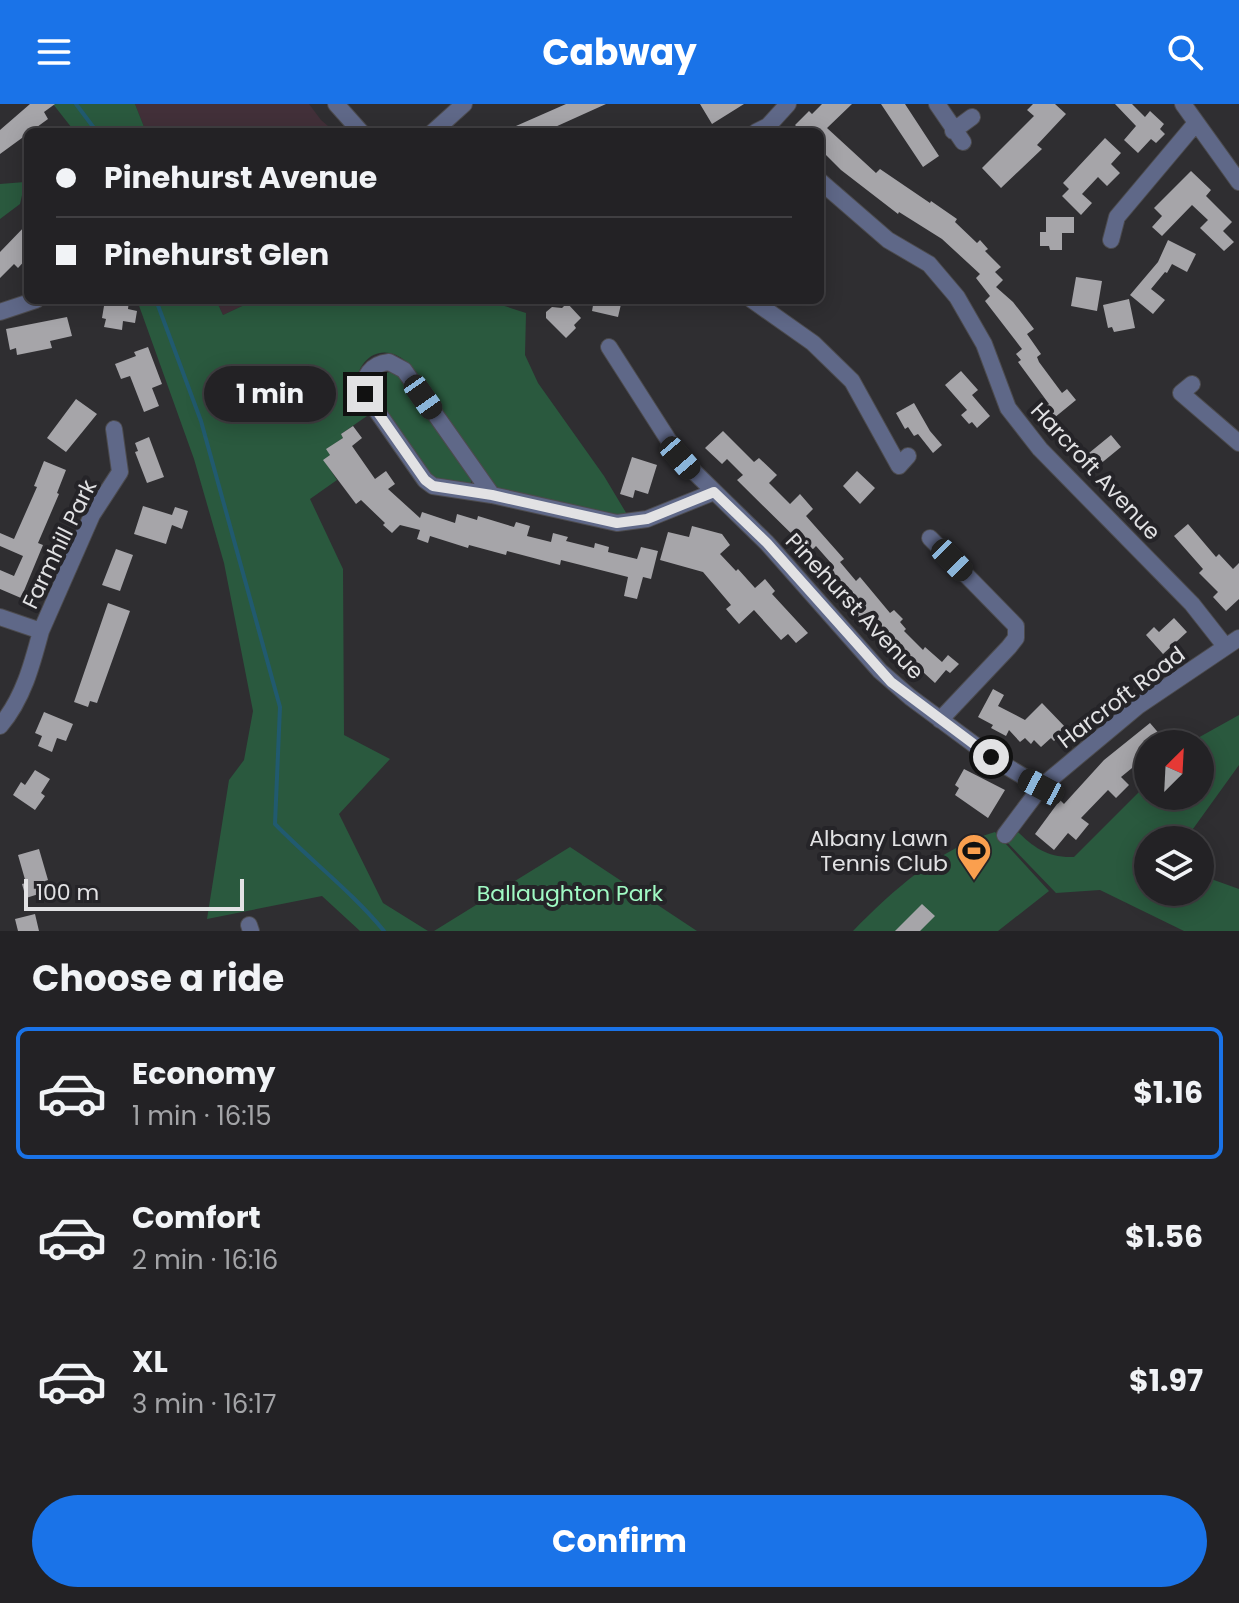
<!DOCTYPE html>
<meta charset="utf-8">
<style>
:root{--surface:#232225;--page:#2f2f32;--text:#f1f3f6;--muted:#a3a4a7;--line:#403f42;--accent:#1a73e8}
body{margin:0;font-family:Poppins,sans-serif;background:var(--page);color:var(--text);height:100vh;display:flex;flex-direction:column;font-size:30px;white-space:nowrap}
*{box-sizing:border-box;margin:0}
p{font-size:26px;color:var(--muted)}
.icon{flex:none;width:44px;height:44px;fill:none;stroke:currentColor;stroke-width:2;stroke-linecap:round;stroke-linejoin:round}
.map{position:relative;height:827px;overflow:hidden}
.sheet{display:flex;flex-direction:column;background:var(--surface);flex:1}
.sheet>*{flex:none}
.banner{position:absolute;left:24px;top:24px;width:800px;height:176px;border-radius:12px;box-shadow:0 4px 20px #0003,0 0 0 2px var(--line);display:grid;align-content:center;height:176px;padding:0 32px;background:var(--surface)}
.needle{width:52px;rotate:24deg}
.buttons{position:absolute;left:1134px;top:626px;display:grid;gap:16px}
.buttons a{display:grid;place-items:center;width:80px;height:80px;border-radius:50%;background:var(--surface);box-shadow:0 4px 20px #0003,0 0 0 2px var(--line);font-size:40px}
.scale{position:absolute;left:24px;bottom:20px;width:220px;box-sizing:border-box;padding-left:8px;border:4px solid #e2e2e4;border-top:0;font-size:22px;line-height:28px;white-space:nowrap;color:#e2e2e4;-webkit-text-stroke:6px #252428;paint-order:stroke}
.end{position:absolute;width:36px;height:36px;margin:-18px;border:10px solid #e2e2e4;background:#111;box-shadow:0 0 0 4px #111}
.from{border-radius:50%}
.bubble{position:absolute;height:56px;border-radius:28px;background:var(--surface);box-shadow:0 4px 20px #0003,0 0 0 2px var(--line);font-size:26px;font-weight:700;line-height:56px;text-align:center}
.car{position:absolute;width:24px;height:48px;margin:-24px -12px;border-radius:10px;box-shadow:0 0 6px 2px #0007;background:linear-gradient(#222 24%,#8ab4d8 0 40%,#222 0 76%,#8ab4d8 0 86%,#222 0)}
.banner b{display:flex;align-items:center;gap:28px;height:76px;font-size:30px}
.banner b+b{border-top:2px solid var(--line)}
.banner i{width:20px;height:20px;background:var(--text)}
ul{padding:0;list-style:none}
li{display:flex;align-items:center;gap:24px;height:132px;margin:0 16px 12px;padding:0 16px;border:4px solid transparent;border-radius:12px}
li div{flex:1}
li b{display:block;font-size:30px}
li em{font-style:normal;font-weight:700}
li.active{border-color:var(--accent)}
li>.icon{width:72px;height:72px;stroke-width:1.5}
h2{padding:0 32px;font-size:36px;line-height:96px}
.action{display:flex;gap:16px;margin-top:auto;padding:16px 32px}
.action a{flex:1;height:92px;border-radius:48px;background:var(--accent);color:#fff;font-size:32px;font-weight:700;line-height:92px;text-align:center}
header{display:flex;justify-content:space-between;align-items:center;height:104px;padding:0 32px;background:var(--accent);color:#fff;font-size:36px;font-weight:700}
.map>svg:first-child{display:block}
</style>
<header><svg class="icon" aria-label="menu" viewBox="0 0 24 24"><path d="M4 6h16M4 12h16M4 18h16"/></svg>Cabway<svg class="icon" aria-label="search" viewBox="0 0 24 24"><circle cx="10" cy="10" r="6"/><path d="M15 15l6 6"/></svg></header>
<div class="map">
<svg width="1239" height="827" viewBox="0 0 1239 827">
<rect width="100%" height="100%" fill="#2f2e31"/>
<path fill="#423039" d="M135 0H309L321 16 335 28H146Z
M216 196H255L223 211Z"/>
<path fill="#2a593e" d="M53 0H135L146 28H75Z
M25 78 20 100 0 115V80Z
M137 196H216L223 211 255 196H486L526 209 525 251 538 279 604 372 628 412 621 413 499 386 493 382 407 258C382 237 358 253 355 283L369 307 365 309 367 312 341 330 343 334 327 345 330 351 324 356 337 376 310 395 343 465 344 631 390 655 339 710 383 799 428 827H360L322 792 207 815 229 676 244 656 253 607 224 459 194 355Z
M389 268 399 271 472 376 470 380 438 376 429 371 376 292V278L382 271Z
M1239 611V661L1185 736H1148V788H1200V771L1239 785V827H1184L1100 786 1056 789 1005 736 1016 726C1034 744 1048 754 1074 753L1148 679V692H1200V640H1187Z
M995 728 1049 787 998 827H853C893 786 940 744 995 728Z
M570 743 697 827H434Z"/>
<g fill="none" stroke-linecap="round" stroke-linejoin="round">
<path stroke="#215a6f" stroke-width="4" d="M76 0 97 28
M156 196 201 317 280 603 275 720C310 756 352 788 384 827"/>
</g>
<path fill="#a6a5a9" d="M30 0H55L44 8 48 15 0 50V26Z
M566 0H606L544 28H502Z
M700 0H744L712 20Z
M822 0H852L827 24 876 69 880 65 930 99 931 97 957 115 955 118 977 139 980 136 988 145 985 147 1001 163 995 168 1003 176 996 183 1013 198 1034 225 1027 230 1041 250 1037 253 1039 258 1062 289 1067 285 1076 296 1054 314 1045 304 1049 300 1018 258 1021 256 1016 250 1022 245 985 197 990 192 976 174 980 170 942 135 899 108 898 110 841 66 820 45V28H802L795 21 809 7 812 10Z
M881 0H905L939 52 923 63Z
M1033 0H1055L1066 10 1037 41 1042 45 1001 84 982 64 1034 12 1027 6Z
M1115 0H1132L1145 13 1150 7 1164 20 1160 25 1165 30 1156 39 1151 35 1138 49 1124 36 1136 22Z
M1105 34 1121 49 1111 60 1120 69 1107 82 1098 73 1082 90 1092 99 1081 111 1062 92 1069 85 1063 79Z
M1191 67 1211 86 1206 92 1232 118 1223 127 1234 138 1224 147 1200 124 1208 116 1192 101 1162 132 1152 123 1162 112 1154 104Z
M1046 113H1074V129H1062V146H1050L1049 142H1040V128H1046Z
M28 119V153L18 164 14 160 0 174V148Z
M1168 136 1196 150 1187 168 1172 160 1167 169 1165 168 1151 185 1165 196 1153 210 1130 191 1158 158Z
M1076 173 1102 177 1097 207 1071 202Z
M1129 195 1135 224 1114 228 1112 223 1108 224 1103 201Z
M105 196H129L128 205 137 207 135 219 123 217 122 226 104 223 106 215 102 214Z
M594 196H622L618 213 592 207Z
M567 199 581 214 574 221 576 224 566 234 546 214V208L552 203 562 204Z
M67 213 72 232 50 237 52 244 17 251 16 244 10 246 6 225Z
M148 243 162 280 152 284 159 302 144 308 130 272 121 275 115 260 136 252 134 248Z
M961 267 978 286 972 291 990 312 977 324 972 318 969 320 961 311 967 306 945 281Z
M76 295 97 310 66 348 47 334Z
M914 299 930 327 942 341 933 349 918 330 914 332 908 323 905 325 896 309Z
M353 322 362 334 352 342 375 375 386 367 395 380 388 385 420 414 422 408 455 419 457 410 477 416 478 412 514 423 516 418 530 422 527 432 551 438 553 429 568 433 566 437 594 444 595 439 609 443 608 448 637 455 641 443 658 447 651 475 643 473 637 495 624 492 628 473 561 456 560 461 507 447 506 451 469 441 468 444 430 432 428 439 417 435 420 426 400 421 392 429 383 421 385 419 361 396 356 400 323 356 330 351 326 345 343 334 341 330Z
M723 327 754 358 759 354 777 371 769 379 790 400 800 390 813 405 806 412 844 455 840 458 856 477 860 473 890 509 894 506 903 515 900 518 906 525 904 527 923 546 925 543 942 558 948 551 959 560 950 569 946 566 935 579 923 568 920 572 867 517 860 512 858 514 849 505 851 498 823 466 831 459 816 442 810 448 737 376 743 371 727 355 722 360 705 344Z
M1111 331 1121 343 1099 361 1089 349Z
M149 333 164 373 147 379 135 348 138 347 135 339Z
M632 353 657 361 648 390 635 386 633 394 620 390Z
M44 357 66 366 57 389 59 390 38 439 43 441 21 494 0 485V466L14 472 23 452 0 442V429L14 435 37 383 34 382Z
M857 367 875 384 860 400 843 382Z
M143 402 172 411 175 403 188 407 182 425 172 421 166 440 134 430Z
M1188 420 1216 453 1219 450 1233 465 1239 459V495L1226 507 1213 493 1218 488 1199 469 1203 465 1174 432Z
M692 422 722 430 730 441 720 450 736 467 738 465 755 484 765 475 775 487 772 490 808 529 796 539 788 530 781 536 754 506 739 520 726 505 731 501 703 468 660 456 668 428 689 433Z
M116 445 133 451 120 487 102 481Z
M108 499 130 507 97 599 90 597 88 603 74 598Z
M1174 514 1187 528 1163 550 1146 531 1154 523 1159 528Z
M993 585 1004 591 998 602 1025 616 1042 599 1067 625 1054 637 1051 634 1041 643 1034 636 1031 640 1025 634 1020 638 1009 626 1006 632 991 624 993 621 978 613Z
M44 608 73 620 66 637 57 634 52 648 38 642 42 632 35 629Z
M1150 619 1168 640H1148V651L1121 673 1129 681 1116 694 1108 686 1081 714 1089 720 1076 736 1068 729 1054 746 1035 730 1060 696 1064 700 1104 656Z
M964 665 1005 686 988 714 955 691 959 684 955 681Z
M35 666 50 675 41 689 45 692 35 706 13 691 21 678 25 681Z
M39 745 48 776 42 778 45 788 26 794 22 780 26 779 18 751Z
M922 800 935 812 920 827H895Z
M35 810 39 827H18L15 815Z"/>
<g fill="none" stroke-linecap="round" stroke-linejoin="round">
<defs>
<path id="minor" d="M336 0 361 28
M937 0 963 38
M1183 0 1239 78
M953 27 972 13
M433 28 464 0
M756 28 768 22 788 0
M820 77 888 136 929 160 957 193 984 240 1008 304 1040 345 1192 500 1225 542
M1111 136 1117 113 1196 19
M752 196 813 239 852 277 899 362 908 352
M0 208 36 196
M609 243 680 354 767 439 880 567 910 593 991 653 1041 683
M1192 280 1181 289 1239 339
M492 391 404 266 389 258C371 260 362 272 365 290L425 376 433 382 492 391 617 419 647 415 714 388
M930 434 1016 522V534L1009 543 940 616
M0 513 41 527 92 411 120 368 114 325
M0 622C23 595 32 561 41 527
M1005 731 1041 683 1138 602 1239 534
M249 821 251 827"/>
</defs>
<use href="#minor" stroke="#4c4b4e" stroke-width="18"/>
<use href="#minor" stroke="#5f6888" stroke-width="16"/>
</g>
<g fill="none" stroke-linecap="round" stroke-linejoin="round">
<path stroke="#e2e2e4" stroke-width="10" d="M365 290 425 376 433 382 492 391 617 419 647 415 714 388 767 439 891 578 991 653"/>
</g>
<defs>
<symbol id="stadium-pin" viewBox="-11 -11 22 30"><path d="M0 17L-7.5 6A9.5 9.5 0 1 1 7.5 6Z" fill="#fa9f4e" stroke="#252428"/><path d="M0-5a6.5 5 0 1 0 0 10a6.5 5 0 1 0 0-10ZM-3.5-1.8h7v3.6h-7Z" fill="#111"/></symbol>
</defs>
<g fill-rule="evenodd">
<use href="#stadium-pin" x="954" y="727" width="40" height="54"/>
</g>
<g text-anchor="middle" stroke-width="8" stroke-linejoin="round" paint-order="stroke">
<g font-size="22" fill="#e2e2e4" stroke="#252428">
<text transform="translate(1096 367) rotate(47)" y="8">Harcroft Avenue</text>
<text transform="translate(59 440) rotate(-64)" y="8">Farmhill Park</text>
<text transform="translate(855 502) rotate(47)" y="8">Pinehurst Avenue</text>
<text transform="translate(1121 593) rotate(-37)" y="8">Harcroft Road</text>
</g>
<g font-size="22" fill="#e2e2e4" stroke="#252428" text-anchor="end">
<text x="948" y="742">Albany Lawn<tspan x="948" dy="25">Tennis Club</tspan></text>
</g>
<g font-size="22" fill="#a0fac4" stroke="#252428">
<text x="570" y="797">Ballaughton Park</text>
</g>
</g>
</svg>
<div class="buttons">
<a><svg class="needle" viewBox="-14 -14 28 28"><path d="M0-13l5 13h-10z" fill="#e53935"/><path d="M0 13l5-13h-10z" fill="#a3a4a7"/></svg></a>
<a><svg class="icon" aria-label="layers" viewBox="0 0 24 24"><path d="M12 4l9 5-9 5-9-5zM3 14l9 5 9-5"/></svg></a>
</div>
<div class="scale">100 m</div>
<i class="end from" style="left:991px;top:653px"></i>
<i class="end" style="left:365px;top:290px"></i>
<div class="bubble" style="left:204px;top:262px;width:132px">1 min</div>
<i class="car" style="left:423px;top:293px;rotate:145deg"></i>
<i class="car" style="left:680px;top:354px;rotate:139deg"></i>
<i class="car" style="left:952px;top:456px;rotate:136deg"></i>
<i class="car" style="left:1041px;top:683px;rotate:298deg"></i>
<div class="banner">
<b><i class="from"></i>Pinehurst Avenue</b>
<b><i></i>Pinehurst Glen</b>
</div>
</div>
<section class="sheet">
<h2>Choose a ride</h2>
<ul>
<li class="active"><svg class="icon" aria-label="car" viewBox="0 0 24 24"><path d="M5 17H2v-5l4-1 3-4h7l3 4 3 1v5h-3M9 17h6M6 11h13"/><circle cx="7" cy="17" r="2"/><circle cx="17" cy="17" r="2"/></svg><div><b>Economy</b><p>1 min · 16:15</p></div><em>$1.16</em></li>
<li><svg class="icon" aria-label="car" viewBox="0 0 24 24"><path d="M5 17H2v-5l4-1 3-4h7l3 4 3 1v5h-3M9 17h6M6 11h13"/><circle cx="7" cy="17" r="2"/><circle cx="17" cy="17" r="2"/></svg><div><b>Comfort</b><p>2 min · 16:16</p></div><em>$1.56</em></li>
<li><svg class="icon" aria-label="car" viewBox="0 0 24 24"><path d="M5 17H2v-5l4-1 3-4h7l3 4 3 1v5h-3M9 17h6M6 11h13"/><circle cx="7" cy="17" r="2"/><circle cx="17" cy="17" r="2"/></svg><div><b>XL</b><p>3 min · 16:17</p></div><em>$1.97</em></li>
</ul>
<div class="action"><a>Confirm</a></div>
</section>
